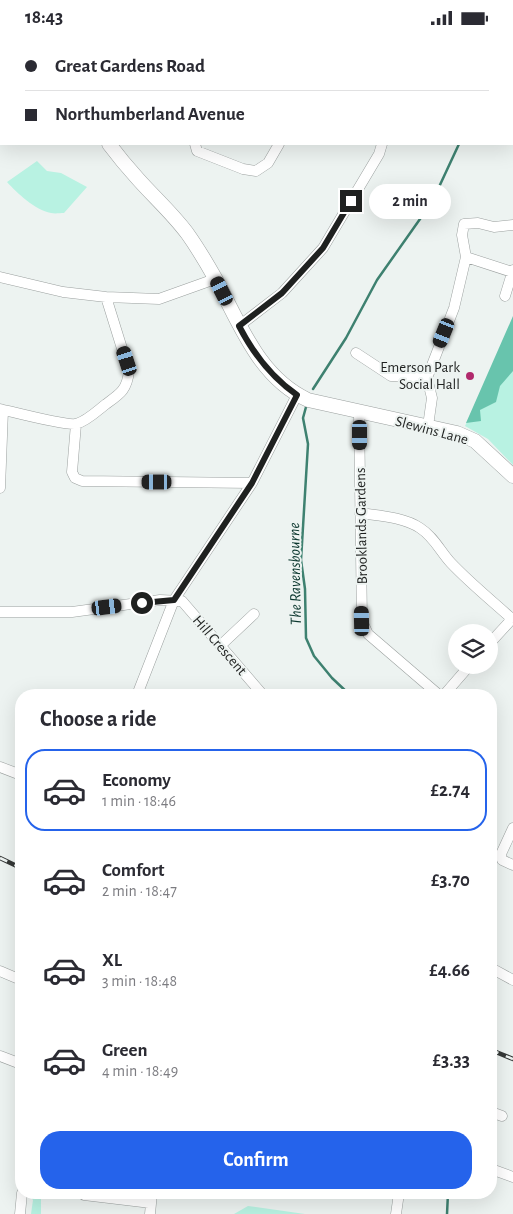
<!DOCTYPE html>
<meta charset="utf-8">
<style>
:root{--surface:#fff;--page:#f2f2f3;--text:#2b2b33;--muted:#7c7c81;--line:#e1e1e2;--accent:#2563eb}
body{margin:0;font-family:"Alegreya Sans",sans-serif;background:var(--page);color:var(--text);height:100vh;display:flex;flex-direction:column;font-size:19px;white-space:nowrap}
*{box-sizing:border-box;margin:0}
p{font-size:16px;color:var(--muted)}
.icon{flex:none;width:28px;height:28px;fill:none;stroke:currentColor;stroke-width:2;stroke-linecap:round;stroke-linejoin:round}
.map{position:relative;flex:1;overflow:hidden}
.details{position:absolute;left:15px;top:654px;width:482px;height:510px;display:flex;flex-direction:column;background:var(--surface);border-radius:20px;box-shadow:0 5px 20px #0002}
.details>*{flex:none}
.banner{position:absolute;left:0px;top:0px;width:514px;height:110px;box-shadow:0 5px 20px #0002;display:grid;align-content:center;height:110px;padding:0 25px;background:var(--surface)}
.fabs{position:absolute;left:448px;top:589px;display:grid;gap:10px}
.fabs a{display:grid;place-items:center;width:50px;height:50px;border-radius:50%;background:var(--surface);box-shadow:0 5px 20px #0002;font-size:25px}
.end{position:absolute;width:22px;height:22px;margin:-11px;border:6px solid #1f2120;background:#fff;box-shadow:0 0 0 2px #fff}
.from{border-radius:50%}
.bubble{position:absolute;height:35px;border-radius:18px;background:var(--surface);box-shadow:0 5px 20px #0002;font-size:16px;font-weight:700;line-height:35px;text-align:center}
.car{position:absolute;width:15px;height:30px;margin:-15px -8px;border-radius:6px;box-shadow:0 0 4px 1px #0007;background:linear-gradient(#222 24%,#8ab4d8 0 40%,#222 0 76%,#8ab4d8 0 86%,#222 0)}
.banner b{display:flex;align-items:center;gap:18px;height:48px;font-size:19px}
.banner b+b{border-top:1px solid var(--line)}
.banner i{width:12px;height:12px;background:var(--text)}
ul{padding:0;list-style:none}
li{display:flex;align-items:center;gap:15px;height:82px;margin:0 10px 8px;padding:0 15px;border:2px solid transparent;border-radius:20px}
li div{flex:1}
li b{display:block;font-size:19px}
li em{font-style:normal;font-weight:700}
li.active{border-color:var(--accent)}
li>.icon{width:45px;height:45px;stroke-width:1.5}
h2{padding:0 25px;font-size:22px;line-height:60px}
.action{display:flex;gap:10px;margin-top:auto;padding:10px 25px}
.action a{flex:1;height:58px;border-radius:20px;background:var(--accent);color:#fff;font-size:20px;font-weight:700;line-height:58px;text-align:center}
.status{display:flex;justify-content:space-between;align-items:center;height:35px;padding:0 25px;background:var(--surface);direction:ltr}
.status svg{height:14px;fill:currentColor}
.map>svg:first-child{display:block}
</style>
<div class="status"><b>18:43</b><svg viewBox="0 0 49 12"><path d="M0 12V9h3v3zM5 12V6h3v6zM10 12V3h3v9zM15 12V0h3v12zM26 1h20v11H26zM47 4h2v5h-2z"/></svg></div>
<div class="map">
<svg width="513" height="1179" viewBox="0 0 513 1179">
<rect width="100%" height="100%" fill="#edf3f1"/>
<path fill="#b8f2e2" d="M37 126 47 136 61 138 87 152 64 178C60 178 55 179 51 178 35 175 17 158 7 147Z
M513 285V430L488 404 465 391Z
M31 1158H41V1179H31L33 1165 31 1162Z
M248 1171 305 1179H234Z"/>
<path fill="#68c4ad" d="M513 281V336L500 351 496 367 480 375 481 386 466 388Z"/>
<g fill="none" stroke-linecap="round" stroke-linejoin="round">
<path stroke="#3e8170" stroke-width="2.5" d="M483 1V0
M313 354 346 303 377 245 432 167 459 109
M306 372 303 383 308 409 301 525 305 554 306 603 314 621 332 643 350 660
M447 1179 448 1158"/>
<defs>
<path id="street" d="M217 1 218 0
M410 1V0
M195 109 197 116 243 134 256 136 268 128 279 109
M466 222 512 237
M0 242 63 257 106 262 159 264 215 244
M505 261 513 235
M239 291 282 258 323 213 379 119 382 109
M356 318 391 341 427 343
M0 374C13 377 66 391 76 389 87 386 97 376 106 369 120 359 127 355 129 336L106 262
M359 377 362 586 368 599 439 660
M76 389 72 437 75 443 82 446 252 448
M428 391 432 363 427 343 454 273 466 222 462 200 464 189 478 188 494 192 513 190
M0 453 3 375
M360 478C380 481 403 482 420 493 434 502 440 516 451 528 470 548 491 565 511 583
M0 577H72L160 565 182 566 263 660
M489 609 513 583
M221 610 254 579
M137 660 174 565 252 448 297 360
M444 660 470 630
M0 732 21 740
M513 793 501 819 502 825 513 830
M491 933 513 945
M0 936 21 945
M0 1021 21 1029
M491 1077 502 1081
M491 1134 513 1142
M84 1160 151 1168
M20 1179 22 1158
M150 1179 152 1158
M396 1179 399 1158"/>
<path id="secondary" d="M28 0 29 1
M109 109C118 121 128 133 138 144 154 162 172 178 187 198 197 212 206 227 215 243 240 288 258 342 308 365L457 398 475 406 513 441"/>
</defs>
<use href="#street" stroke="#9ba09f" stroke-width="11"/>
<use href="#secondary" stroke="#9ba09f" stroke-width="15"/>
<use href="#street" stroke="#fff" stroke-width="10"/>
<use href="#secondary" stroke="#fff" stroke-width="14"/>
<defs>
<path id="rail" d="M0 823 21 833
M491 1015 513 1024"/>
</defs>
<use href="#rail" stroke="#353837" stroke-width="4.5"/>
<use href="#rail" stroke="#edf3f1" stroke-width="2.5" stroke-dasharray="8" stroke-linecap="butt"/>
</g>
<g fill="none" stroke-linecap="round" stroke-linejoin="round">
<path stroke="#1f2120" stroke-width="6" d="M142 568 174 565 252 448 297 360C271 342 253 318 239 291L282 258 323 213 351 166"/>
</g>
<circle fill="#b0296c" stroke="#edf3f1" stroke-width="2" cx="470" cy="341" r="5"/>
<g text-anchor="middle" stroke-width="4" stroke-linejoin="round" paint-order="stroke">
<g font-size="15" fill="#1f2120" stroke="#edf3f1" text-anchor="end">
<text x="460" y="337">Emerson Park<tspan x="460" dy="17">Social Hall</tspan></text>
</g>
<g font-size="15" fill="#1f2120" stroke="#edf3f1">
<text transform="translate(432 395) rotate(15)" y="5">Slewins Lane</text>
<text transform="translate(361 491) rotate(-91)" y="5">Brooklands Gardens</text>
<text transform="translate(220 610) rotate(49)" y="5">Hill Crescent</text>
</g>
<g font-size="16" font-style="italic" fill="#0a362d" stroke="#edf3f1">
<text transform="translate(294 539) rotate(-91)" y="6">The Ravensbourne</text>
</g>
</g>
</svg>
<div class="fabs">
<a><svg class="icon" aria-label="layers" viewBox="0 0 24 24"><path d="M12 4l9 5-9 5-9-5zM3 14l9 5 9-5"/></svg></a>
</div>
<i class="end from" style="left:142px;top:568px"></i>
<i class="end" style="left:351px;top:166px"></i>
<div class="bubble" style="left:369px;top:149px;width:82px">2 min</div>
<i class="car" style="left:222px;top:256px;rotate:333deg"></i>
<i class="car" style="left:444px;top:298px;rotate:202deg"></i>
<i class="car" style="left:127px;top:326px;rotate:342deg"></i>
<i class="car" style="left:360px;top:400px;rotate:180deg"></i>
<i class="car" style="left:157px;top:447px;rotate:270deg"></i>
<i class="car" style="left:107px;top:572px;rotate:83deg"></i>
<i class="car" style="left:362px;top:586px;rotate:359deg"></i>
<div class="banner">
<b><i class="from"></i>Great Gardens Road</b>
<b><i></i>Northumberland Avenue</b>
</div>
<section class="details">
<h2>Choose a ride</h2>
<ul>
<li class="active"><svg class="icon" aria-label="car" viewBox="0 0 24 24"><path d="M5 17H2v-5l4-1 3-4h7l3 4 3 1v5h-3M9 17h6M6 11h13"/><circle cx="7" cy="17" r="2"/><circle cx="17" cy="17" r="2"/></svg><div><b>Economy</b><p>1 min · 18:46</p></div><em>£2.74</em></li>
<li><svg class="icon" aria-label="car" viewBox="0 0 24 24"><path d="M5 17H2v-5l4-1 3-4h7l3 4 3 1v5h-3M9 17h6M6 11h13"/><circle cx="7" cy="17" r="2"/><circle cx="17" cy="17" r="2"/></svg><div><b>Comfort</b><p>2 min · 18:47</p></div><em>£3.70</em></li>
<li><svg class="icon" aria-label="car" viewBox="0 0 24 24"><path d="M5 17H2v-5l4-1 3-4h7l3 4 3 1v5h-3M9 17h6M6 11h13"/><circle cx="7" cy="17" r="2"/><circle cx="17" cy="17" r="2"/></svg><div><b>XL</b><p>3 min · 18:48</p></div><em>£4.66</em></li>
<li><svg class="icon" aria-label="car" viewBox="0 0 24 24"><path d="M5 17H2v-5l4-1 3-4h7l3 4 3 1v5h-3M9 17h6M6 11h13"/><circle cx="7" cy="17" r="2"/><circle cx="17" cy="17" r="2"/></svg><div><b>Green</b><p>4 min · 18:49</p></div><em>£3.33</em></li>
</ul>
<div class="action"><a>Confirm</a></div>
</section>
</div>
